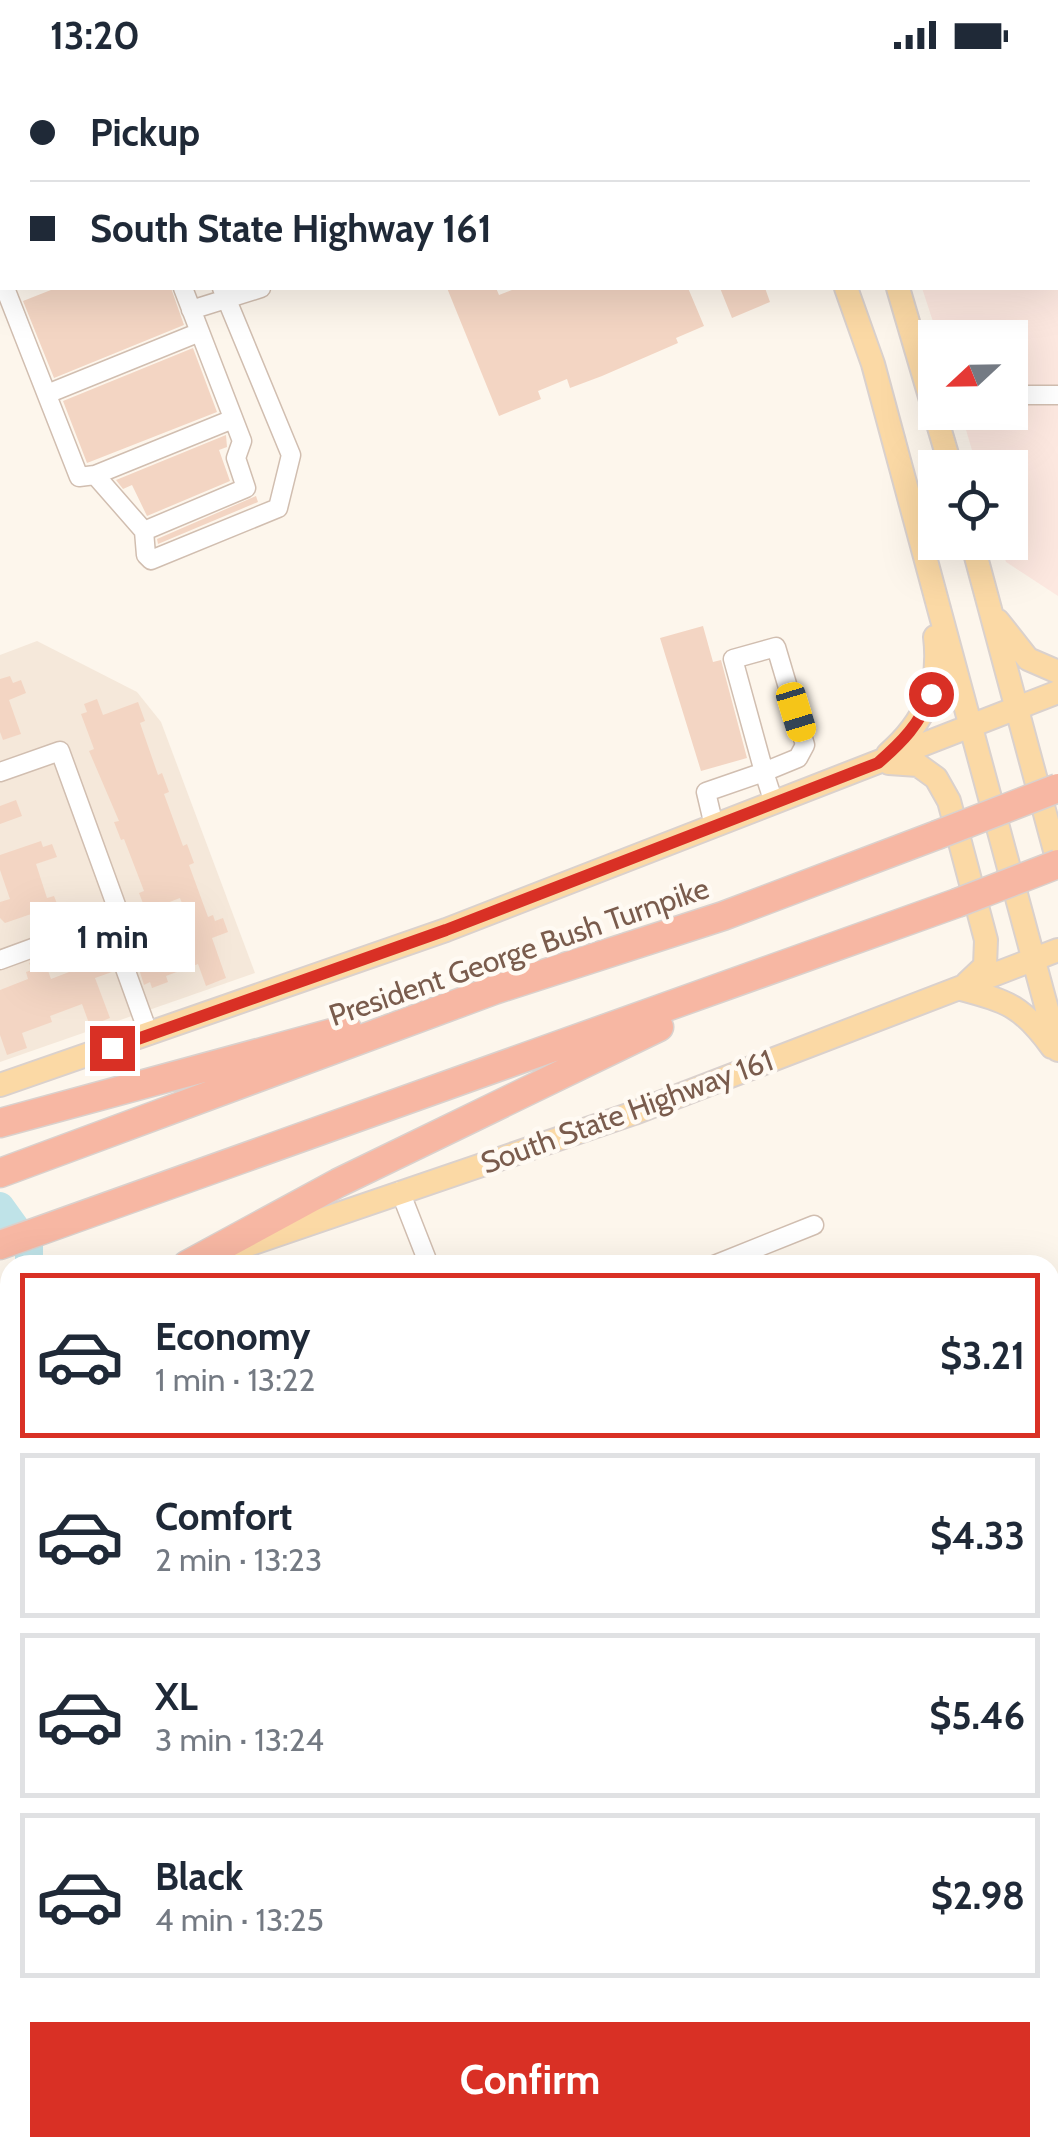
<!DOCTYPE html>
<meta charset="utf-8">
<style>
:root{--surface:#fff;--page:#f2f2f3;--text:#1f2937;--muted:#747a83;--line:#e0e1e3;--accent:#d93025}
body{margin:0;font-family:Cabin,sans-serif;background:var(--page);color:var(--text);height:100vh;display:flex;flex-direction:column;font-size:38px;white-space:nowrap}
*{box-sizing:border-box;margin:0}
p{font-size:32px;color:var(--muted)}
.icon{flex:none;width:55px;height:55px;fill:none;stroke:currentColor;stroke-width:2;stroke-linecap:round;stroke-linejoin:round}
.map{position:relative;flex:1;overflow:hidden}
.sheet{position:absolute;left:0px;top:1185px;width:1060px;height:902px;display:flex;flex-direction:column;background:var(--surface);border-radius:30px 30px 0 0;box-shadow:0 10px 40px #0002}
.sheet>*{flex:none}
.guide{position:absolute;left:0px;top:0px;width:1060px;height:220px;box-shadow:0 10px 40px #0002;display:grid;align-content:center;height:220px;padding:0 30px;background:var(--surface)}
.needle{width:65px;rotate:248deg}
.tools{position:absolute;left:918px;top:250px;display:grid;gap:20px}
.tools a{display:grid;place-items:center;width:110px;height:110px;border-radius:0px;background:var(--surface);box-shadow:0 10px 40px #0002;font-size:50px}
.end{position:absolute;width:45px;height:45px;margin:-22px;border:12px solid #d93025;background:#fff;box-shadow:0 0 0 5px #fff}
.from{border-radius:50%}
.bubble{position:absolute;height:70px;border-radius:0px;background:var(--surface);box-shadow:0 10px 40px #0002;font-size:32px;font-weight:700;line-height:70px;text-align:center}
.car{position:absolute;width:30px;height:60px;margin:-30px -15px;border-radius:12px;box-shadow:0 0 8px 2px #0007;background:linear-gradient(#f5c518 24%,#345 0 40%,#f5c518 0 76%,#345 0 86%,#f5c518 0)}
.guide b{display:flex;align-items:center;gap:35px;height:95px;font-size:38px}
.guide b+b{border-top:2px solid var(--line)}
.guide i{width:25px;height:25px;background:var(--text)}
ul{padding:18px 0 0;list-style:none}
li{display:flex;align-items:center;gap:30px;height:165px;margin:0 20px 15px;padding:0 10px;border:5px solid var(--line);border-radius:0px}
li div{flex:1}
li b{display:block;font-size:38px}
li em{font-style:normal;font-weight:700}
li.on{border-color:var(--accent)}
li>.icon{width:90px;height:90px;stroke-width:1.5}
.cta{display:flex;gap:20px;margin-top:auto;padding:20px 30px}
.cta a{flex:1;height:115px;border-radius:0px;background:var(--accent);color:#fff;font-size:40px;font-weight:700;line-height:115px;text-align:center}
.status{display:flex;justify-content:space-between;align-items:center;height:70px;padding:0 50px;background:var(--surface);direction:ltr}
.status svg{height:28px;fill:currentColor}
.map>svg:first-child{display:block}
</style>
<div class="status"><b>13:20</b><svg viewBox="0 0 49 12"><path d="M0 12V9h3v3zM5 12V6h3v6zM10 12V3h3v9zM15 12V0h3v12zM26 1h20v11H26zM47 4h2v5h-2z"/></svg></div>
<div class="map">
<svg width="1058" height="2086" viewBox="0 0 1058 2086">
<rect width="100%" height="100%" fill="#fdf6ec"/>
<path fill="#f5e8da" d="M37 571 137 622 161 652 255 903 0 992V585Z"/>
<path fill="#fde8e0" d="M840 0H1058V526L1006 492 1000 473 1010 472V398L977 397 961 343 1010 342V268L938 267 922 218H1058V2Z"/>
<path fill="#efe9e4" d="M10 1643V2078H190L192 2086H0V1647Z"/>
<path fill="#d8ecc9" d="M10 1295V1643L0 1647V1299Z
M190 2078H459L461 2086H192Z"/>
<g fill="none" stroke-linecap="round" stroke-linejoin="round">
<path stroke="#bfe3e8" stroke-width="28" d="M0 1136 18 1161 29 1170V1195
M0 1385 10 1409
M284 2086 285 2078"/>
</g>
<path fill="#f3d5c3" d="M56 218H171L184 255 54 308 23 231Z
M447 218H496L499 225 517 218H688L704 256 676 268 678 273 602 306 570 318 567 309 538 321 541 329 499 346Z
M720 218H765L770 232 732 248Z
M193 278 217 342 87 393 63 331Z
M226 365 227 377 219 380 230 411 147 446 132 415 123 419 116 410Z
M256 426 258 432 158 474 157 469Z
M703 556 713 592 721 590 747 688 701 701 660 568Z
M10 606 13 613 21 610 26 623 9 630 21 664 3 670 0 662V609Z
M97 629 103 645 138 632 145 651 140 653 158 705 162 703 169 722 164 724 183 776 187 774 194 793 189 795 208 847 213 845 215 851 223 848 228 862 212 868 226 908 206 916 198 894 166 906 168 912 152 918 150 912 144 915 139 899 153 894 142 863 148 860 145 850 159 845 167 869 192 860 180 828 146 841 139 823 144 821 124 769 121 770 114 752 119 751 89 681 94 679 81 644 87 642 84 634Z
M16 730 22 746 0 754V736Z
M41 771 43 777 52 774 57 787 36 794 47 828 54 826 60 841 53 843 56 852 42 856 37 842 5 853 0 848V832L10 829 0 800V785Z
M96 885 99 891 107 888 112 902 95 908 110 948 90 956 82 934 50 946 52 952 22 963 27 978 7 985 0 965V920L28 909 26 902 32 900 29 893 43 887 51 909 82 897 80 891Z"/>
<g fill="none" stroke-linecap="round" stroke-linejoin="round">
<defs>
<path id="minor" d="M136 0 137 2
M193 0 194 2
M404 0V2
M704 0 705 2
M982 0 983 2
M64 2 71 0
M211 2 218 0
M602 2 608 0
M964 2 967 0
M0 28 2 27
M0 133 2 131
M0 176 2 175
M1058 190V192
M5 218 79 407 95 405 144 461 146 485 151 490 278 438 291 385 222 218
M191 240 261 218
M47 324 200 262
M1010 325H1058
M937 351 957 342
M95 405 233 349
M144 461 246 418 236 388 242 371 183 218
M776 577 805 675 798 688 764 702 733 589Z
M0 702 60 681 120 846 0 890
M714 756 706 722 764 702 774 733
M120 846 114 868 149 965
M400 1121 429 1195
M714 1195 814 1155
M1050 1334 1058 1331
M0 1694 10 1712
M1050 1752 1058 1750
M153 2078 156 2086
M1023 2078 1026 2086"/>
<path id="major" d="M765 0 766 2
M822 0 823 2
M846 218 873 294 1058 980
M898 218 951 398
M972 472 1058 792
M998 551 1028 589 1058 602
M888 684C925 652 941 615 935 567
M889 693 918 695 936 708 949 731 986 870 985 896 967 913
M961 919C1009 932 1022 936 1052 977
M0 1015 446 860 1058 622
M233 1180 634 1043 1058 880
M0 1262 10 1259"/>
<path id="highway" d="M0 1053 347 959
M0 1103 494 920 723 846 937 765
M0 1175 957 833
M187 1195 338 1113 659 957"/>
</defs>
<use href="#minor" stroke="#d1beb0" stroke-width="21"/>
<use href="#major" stroke="#dad1cd" stroke-width="26"/>
<use href="#highway" stroke="#dad1cd" stroke-width="31"/>
<use href="#minor" stroke="#fff" stroke-width="18"/>
<use href="#major" stroke="#fbd9a5" stroke-width="22"/>
<use href="#highway" stroke="#f7b7a3" stroke-width="28"/>
<defs>
<path id="highway-bridge" d="M937 765 1058 718
M957 833 1058 794"/>
</defs>
<use href="#highway-bridge" stroke="#dad1cd" stroke-width="31" stroke-linecap="butt"/>
<use href="#highway-bridge" stroke="#f7b7a3" stroke-width="28"/>
</g>
<g fill="none" stroke-linecap="round" stroke-linejoin="round">
<path stroke="#d93025" stroke-width="12" d="M112 978 446 860 878 693C902 672 920 654 931 624"/>
</g>
<g text-anchor="middle" stroke-width="9" stroke-linejoin="round" paint-order="stroke">
<g font-size="30" fill="#7a5c4d" stroke="#fffaf3">
<text transform="translate(519 882) rotate(-19)" y="10">President George Bush Turnpike</text>
<text transform="translate(627 1042) rotate(-20)" y="10">South State Highway 161</text>
</g>
</g>
</svg>
<div class="tools">
<a><svg class="needle" viewBox="-14 -14 28 28"><path d="M0-13l5 13h-10z" fill="#e53935"/><path d="M0 13l5-13h-10z" fill="#747a83"/></svg></a>
<a><svg class="icon" aria-label="locate" viewBox="0 0 24 24"><circle cx="12" cy="12" r="6"/><path d="M12 2v4M12 18v4M2 12h4M18 12h4"/></svg></a>
</div>
<i class="end from" style="left:931px;top:624px"></i>
<i class="end" style="left:112px;top:978px"></i>
<div class="bubble" style="left:30px;top:832px;width:165px">1 min</div>
<i class="car" style="left:796px;top:642px;rotate:163deg"></i>
<div class="guide">
<b><i class="from"></i>Pickup</b>
<b><i></i>South State Highway 161</b>
</div>
<section class="sheet">
<ul>
<li class="on"><svg class="icon" aria-label="car" viewBox="0 0 24 24"><path d="M5 17H2v-5l4-1 3-4h7l3 4 3 1v5h-3M9 17h6M6 11h13"/><circle cx="7" cy="17" r="2"/><circle cx="17" cy="17" r="2"/></svg><div><b>Economy</b><p>1 min · 13:22</p></div><em>$3.21</em></li>
<li><svg class="icon" aria-label="car" viewBox="0 0 24 24"><path d="M5 17H2v-5l4-1 3-4h7l3 4 3 1v5h-3M9 17h6M6 11h13"/><circle cx="7" cy="17" r="2"/><circle cx="17" cy="17" r="2"/></svg><div><b>Comfort</b><p>2 min · 13:23</p></div><em>$4.33</em></li>
<li><svg class="icon" aria-label="car" viewBox="0 0 24 24"><path d="M5 17H2v-5l4-1 3-4h7l3 4 3 1v5h-3M9 17h6M6 11h13"/><circle cx="7" cy="17" r="2"/><circle cx="17" cy="17" r="2"/></svg><div><b>XL</b><p>3 min · 13:24</p></div><em>$5.46</em></li>
<li><svg class="icon" aria-label="car" viewBox="0 0 24 24"><path d="M5 17H2v-5l4-1 3-4h7l3 4 3 1v5h-3M9 17h6M6 11h13"/><circle cx="7" cy="17" r="2"/><circle cx="17" cy="17" r="2"/></svg><div><b>Black</b><p>4 min · 13:25</p></div><em>$2.98</em></li>
</ul>
<div class="cta"><a>Confirm</a></div>
</section>
</div>
